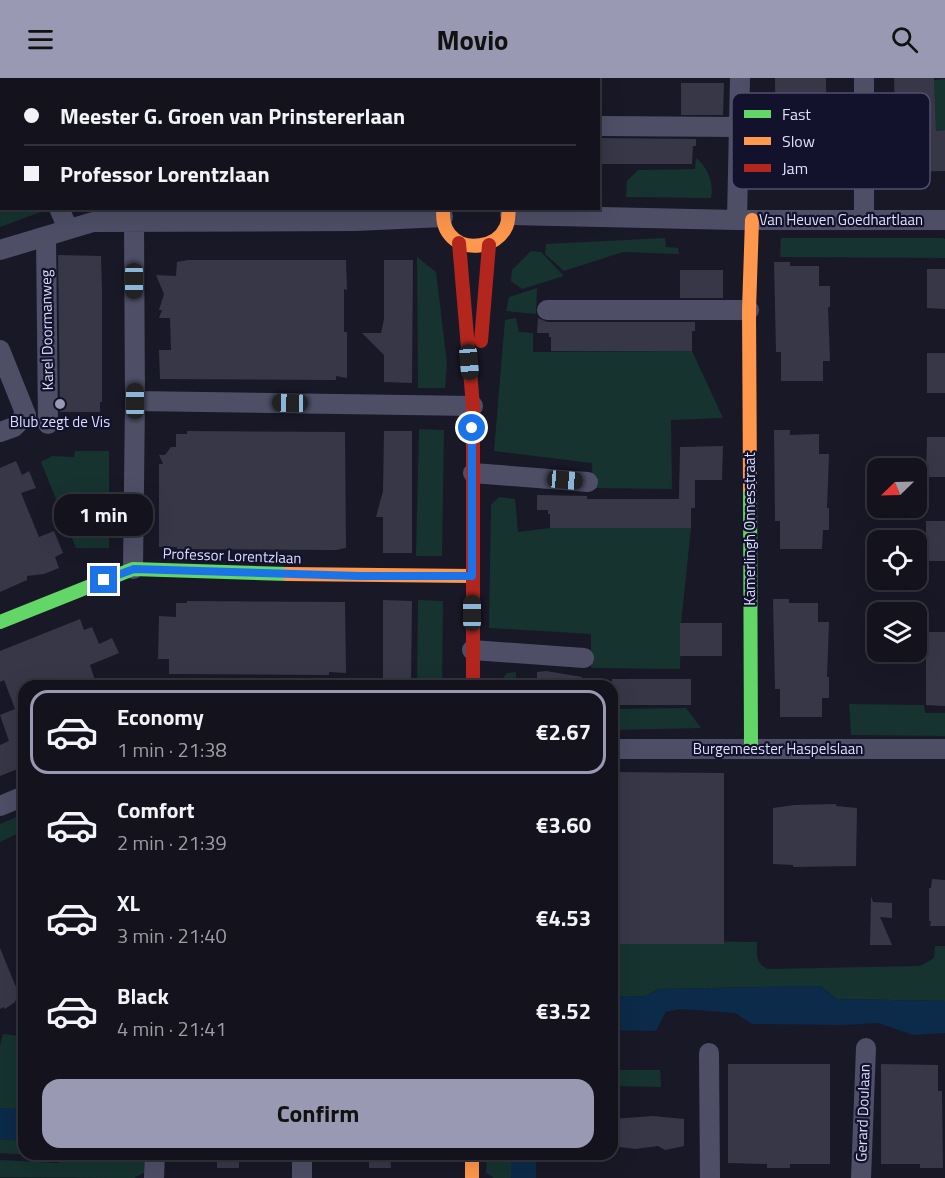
<!DOCTYPE html>
<meta charset="utf-8">
<style>
:root{--surface:#13121d;--page:#20202a;--text:#f1f3f6;--muted:#9d9ea4;--line:#32323b;--accent:#9999b3}
body{margin:0;font-family:"Titillium Web",sans-serif;background:var(--page);color:var(--text);height:100vh;display:flex;flex-direction:column;font-size:22px;white-space:nowrap}
*{box-sizing:border-box;margin:0}
p{font-size:20px;color:var(--muted)}
.icon{flex:none;width:33px;height:33px;fill:none;stroke:currentColor;stroke-width:2;stroke-linecap:round;stroke-linejoin:round}
.map{position:relative;flex:1;overflow:hidden}
.side{position:absolute;left:18px;top:602px;width:600px;height:480px;display:flex;flex-direction:column;background:var(--surface);border-radius:18px;box-shadow:0 6px 24px #0002,0 0 0 2px var(--line)}
.side>*{flex:none}
.top-card{position:absolute;left:0px;top:0px;width:600px;height:132px;box-shadow:0 6px 24px #0002,0 0 0 2px var(--line);display:grid;align-content:center;height:132px;padding:0 24px;background:var(--surface)}
.needle{width:39px;rotate:247deg}
.fabs{position:absolute;left:867px;top:380px;display:grid;gap:12px}
.fabs a{display:grid;place-items:center;width:60px;height:60px;border-radius:12px;background:var(--surface);box-shadow:0 6px 24px #0002,0 0 0 2px var(--line);font-size:30px}
.end{position:absolute;width:27px;height:27px;margin:-14px;border:8px solid #1a73e8;background:#fff;box-shadow:0 0 0 3px #fff}
.from{border-radius:50%}
.bubble{position:absolute;height:42px;border-radius:18px;background:var(--surface);box-shadow:0 6px 24px #0002,0 0 0 2px var(--line);font-size:20px;font-weight:700;line-height:42px;text-align:center}
.car{position:absolute;width:18px;height:36px;margin:-18px -9px;border-radius:8px;box-shadow:0 0 4px 2px #0007;background:linear-gradient(#222 24%,#8ab4d8 0 40%,#222 0 76%,#8ab4d8 0 86%,#222 0)}
.top-card b{display:flex;align-items:center;gap:21px;height:57px;font-size:22px}
.top-card b+b{border-top:2px solid var(--line)}
.top-card i{width:15px;height:15px;background:var(--text)}
ul{padding:10px 0 0;list-style:none}
li{display:flex;align-items:center;gap:18px;height:84px;margin:0 12px 9px;padding:0 12px;border:3px solid transparent;border-radius:18px}
li div{flex:1}
li b{display:block;font-size:22px}
li em{font-style:normal;font-weight:700}
li.selected{border-color:var(--accent)}
li>.icon{width:54px;height:54px;stroke-width:1.5}
.action{display:flex;gap:12px;margin-top:auto;padding:12px 24px}
.action a{flex:1;height:69px;border-radius:18px;background:var(--accent);color:#111;font-size:24px;font-weight:700;line-height:69px;text-align:center}
header{display:flex;justify-content:space-between;align-items:center;height:78px;padding:0 24px;background:var(--accent);color:#111;font-size:27px;font-weight:700}
.map>svg:first-child{display:block}
</style>
<header><svg class="icon" aria-label="menu" viewBox="0 0 24 24"><path d="M4 6h16M4 12h16M4 18h16"/></svg>Movio<svg class="icon" aria-label="search" viewBox="0 0 24 24"><circle cx="10" cy="10" r="6"/><path d="M15 15l6 6"/></svg></header>
<div class="map">
<svg width="945" height="1100" viewBox="0 0 945 1100">
<rect width="100%" height="100%" fill="#191827"/>
<path fill="#163330" d="M19 0H164L19 2Z
M945 1V52L936 53 934 2Z
M1 67 2 130 49 131 0 149Z
M696 80C708 89 714 105 711 120L626 119 627 103 638 92 695 91Z
M665 160 666 169 678 170 679 176 623 174 564 193 545 176 546 166Z
M781 160H942L945 161V180L780 179Z
M531 173 541 174 564 198 522 211 511 203 512 192Z
M417 179 436 194 447 285 445 310H418Z
M537 210 536 236 506 233 509 219Z
M516 240 519 254 533 255V274L692 273 723 340 671 342 672 411 593 410 592 385 494 373 505 242Z
M419 351 444 352 442 478H416Z
M75 373H109V470H76L41 384 52 378 74 379Z
M499 419 515 421 518 454 550 450H691L681 546 680 591 591 590V556L489 550 491 427Z
M418 522 443 523 442 607H417Z
M516 594V607H504L503 600 507 595Z
M849 626 924 627 925 635H945V658L851 657Z
M686 630 701 650 612 652V631Z
M24 736V757H14L0 764V746Z
M612 862 757 864C757 876 755 886 768 891L920 888 934 880 935 868H945V923L837 921 820 908 659 911 646 918 612 919Z
M24 954V1027L14 1030H0V967L3 956 19 958Z
M612 992H660L661 1009 612 1008Z
M0 1061 24 1063V1076H72L58 1079 0 1075Z
M86 1076H147V1093L134 1100 0 1099V1082L57 1085Z
M487 1076H511V1100H494L486 1095Z"/>
<path fill="#0c2a49" d="M820 908 837 921 945 923V955L913 957 878 945 846 947 752 946 735 935 680 931 666 934 656 953 612 952V919L646 918 659 911Z
M24 1027V1063L0 1061V1030H14Z
M511 1076H536V1100H511Z"/>
<path fill="#383748" d="M775 0H826L827 80 776 81Z
M894 0H934L936 53 945 52V93L897 94Z
M681 5H724L723 37H681Z
M598 60 696 61V68H693L692 86H598Z
M58 177 101 178 102 211V324H100V334H60Z
M188 182H346L347 212 344 211V254H347V300L336 298V302L160 301 159 272H171L170 240H159L162 232H159L164 216 156 197 176 198 177 184Z
M384 182H413L412 305 384 304V277L362 255H381L384 241Z
M774 184H790V188H819V208H830V229H828L830 283H823V303H781V274H776Z
M927 191H945V231L927 230Z
M680 192H723V220H680Z
M538 240 547 244H695V253H692V273H551V259H549V255H537Z
M927 275H945V315H927Z
M774 352H790V357L819 356V376H829L827 430H829V452H823L822 471H780V443H775Z
M187 353 345 354 346 470 336 472 177 471V469H159V386H163L159 377H165L171 369H176V356H187Z
M384 353H412V475H383V439H376L383 413Z
M927 359H945V399H926Z
M723 368 722 402H695V430H691V450H550V436H548V432H537V417L587 418V421H679L680 369Z
M16 383 22 397 29 393 36 410 21 415 39 459 54 453 63 475 55 479 59 490 44 496 27 498V502L0 514V390Z
M926 443H945V483H926Z
M773 521H789V525H818V544H829L827 599H829V620H822V639H780V611H775Z
M383 522 412 523 411 608H383Z
M187 523 345 524 346 595 329 594V597L169 596V581H158L159 538 176 539V525H187Z
M80 541 84 552 92 549 99 566 112 560 119 575 90 587 97 608H24V698L20 690 0 698V667L9 663 0 637 15 631 4 602 0 604V573Z
M680 545H722V578H680Z
M926 554H945V628L926 627Z
M546 593 582 599 581 608H537V594Z
M612 601H691V627H612Z
M612 694 724 695V866H612Z
M836 726V728L857 730 856 788 793 789V787L773 786V730L794 727Z
M932 801 945 802V848H930L931 843H929V810H931Z
M871 818 873 824 892 825V840L880 839 892 867H870Z
M0 870 18 914 15 924 5 931 4 929 0 931Z
M728 986H830V1086H790V1090H767V1086L728 1085Z
M881 986 938 987V1013H942L943 1090H920V1086H881Z
M653 1038 684 1041V1068L665 1072 658 1068 635 1071 612 1068V1041Z
M217 1076H239V1090H217Z
M369 1076H390L391 1090H369Z"/>
<g fill="none" stroke-linecap="round" stroke-linejoin="round">
<path stroke="#4e4f67" stroke-width="20" d="M4 0 5 2
M598 48 738 49
M59 130 68 151
M510 137 737 142H945
M737 142 740 0
M864 142V0
M46 158 48 346
M0 172 93 144 355 143 443 139
M547 232H749
M0 272 26 337 14 349 0 354
M135 323 473 328
M473 395 588 404
M133 491 135 323 134 144
M472 572 584 580
M612 671H945
M0 728 24 718
M709 975 710 1100
M154 1100 155 1076
M302 1100V1076
M861 1100 866 970"/>
<path stroke="#63d668" stroke-width="14" d="M750 410 751 670
M0 544 133 491 288 496"/>
<path stroke="#ff974d" stroke-width="14" d="M490 0V2
M443 130C443 140 443 149 450 157 465 175 497 169 506 149 509 143 508 136 509 130
M750 410 749 232 752 142
M288 496 472 498
M472 1076V1100"/>
<path stroke="#b3261e" stroke-width="14" d="M461 0V2
M459 165 473 328V608
M481 263 489 167"/>
</g>
<g fill="none" stroke-linecap="round" stroke-linejoin="round">
<path stroke="#1a73e8" stroke-width="8" d="M104 502 134 491 359 498H472V350"/>
</g>
<circle fill="#9999b3" stroke="#13122d" stroke-width="2" cx="60" cy="326" r="6"/>
<g text-anchor="middle" stroke-width="4.5" stroke-linejoin="round" paint-order="stroke">
<g font-size="15" fill="#dedfff" stroke="#13122d">
<text x="841" y="147">Van Heuven Goedhartlaan</text>
<text transform="translate(47 252) rotate(-91)" y="5">Karel Doormanweg</text>
<text transform="translate(750 451) rotate(-90)" y="5">Kamerlingh Onnesstraat</text>
<text transform="translate(232 478) rotate(2)" y="5">Professor Lorentzlaan</text>
<text x="778" y="676">Burgemeester Haspelslaan</text>
<text transform="translate(863 1035) rotate(-88)" y="5">Gerard Doulaan</text>
</g>
<g font-size="15" fill="#dedfff" stroke="#13122d">
<text x="60" y="349">Blub zegt de Vis</text>
</g>
</g>
<rect x="732" y="15" width="198" height="96" rx="9" fill="#13122d" stroke="#50506c" stroke-width="1.5"/>
<rect x="744" y="32" width="27" height="8" fill="#63d668"/>
<rect x="744" y="59" width="27" height="8" fill="#ff974d"/>
<rect x="744" y="86" width="27" height="8" fill="#b3261e"/>
<g font-size="16" fill="#dedfff">
<text x="782" y="42">Fast</text>
<text x="782" y="69">Slow</text>
<text x="782" y="96">Jam</text>
</g>
</svg>
<div class="fabs">
<a><svg class="needle" viewBox="-14 -14 28 28"><path d="M0-13l5 13h-10z" fill="#e53935"/><path d="M0 13l5-13h-10z" fill="#9d9ea4"/></svg></a>
<a><svg class="icon" aria-label="locate" viewBox="0 0 24 24"><circle cx="12" cy="12" r="6"/><path d="M12 2v4M12 18v4M2 12h4M18 12h4"/></svg></a>
<a><svg class="icon" aria-label="layers" viewBox="0 0 24 24"><path d="M12 4l9 5-9 5-9-5zM3 14l9 5 9-5"/></svg></a>
</div>
<i class="end from" style="left:472px;top:350px"></i>
<i class="end" style="left:104px;top:502px"></i>
<div class="bubble" style="left:54px;top:416px;width:99px">1 min</div>
<i class="car" style="left:134px;top:203px;rotate:180deg"></i>
<i class="car" style="left:469px;top:284px;rotate:175deg"></i>
<i class="car" style="left:135px;top:323px;rotate:0deg"></i>
<i class="car" style="left:290px;top:325px;rotate:271deg"></i>
<i class="car" style="left:565px;top:402px;rotate:95deg"></i>
<i class="car" style="left:472px;top:535px;rotate:0deg"></i>
<div class="top-card">
<b><i class="from"></i>Meester G. Groen van Prinstererlaan</b>
<b><i></i>Professor Lorentzlaan</b>
</div>
<section class="side">
<ul>
<li class="selected"><svg class="icon" aria-label="car" viewBox="0 0 24 24"><path d="M5 17H2v-5l4-1 3-4h7l3 4 3 1v5h-3M9 17h6M6 11h13"/><circle cx="7" cy="17" r="2"/><circle cx="17" cy="17" r="2"/></svg><div><b>Economy</b><p>1 min · 21:38</p></div><em>€2.67</em></li>
<li><svg class="icon" aria-label="car" viewBox="0 0 24 24"><path d="M5 17H2v-5l4-1 3-4h7l3 4 3 1v5h-3M9 17h6M6 11h13"/><circle cx="7" cy="17" r="2"/><circle cx="17" cy="17" r="2"/></svg><div><b>Comfort</b><p>2 min · 21:39</p></div><em>€3.60</em></li>
<li><svg class="icon" aria-label="car" viewBox="0 0 24 24"><path d="M5 17H2v-5l4-1 3-4h7l3 4 3 1v5h-3M9 17h6M6 11h13"/><circle cx="7" cy="17" r="2"/><circle cx="17" cy="17" r="2"/></svg><div><b>XL</b><p>3 min · 21:40</p></div><em>€4.53</em></li>
<li><svg class="icon" aria-label="car" viewBox="0 0 24 24"><path d="M5 17H2v-5l4-1 3-4h7l3 4 3 1v5h-3M9 17h6M6 11h13"/><circle cx="7" cy="17" r="2"/><circle cx="17" cy="17" r="2"/></svg><div><b>Black</b><p>4 min · 21:41</p></div><em>€3.52</em></li>
</ul>
<div class="action"><a>Confirm</a></div>
</section>
</div>
